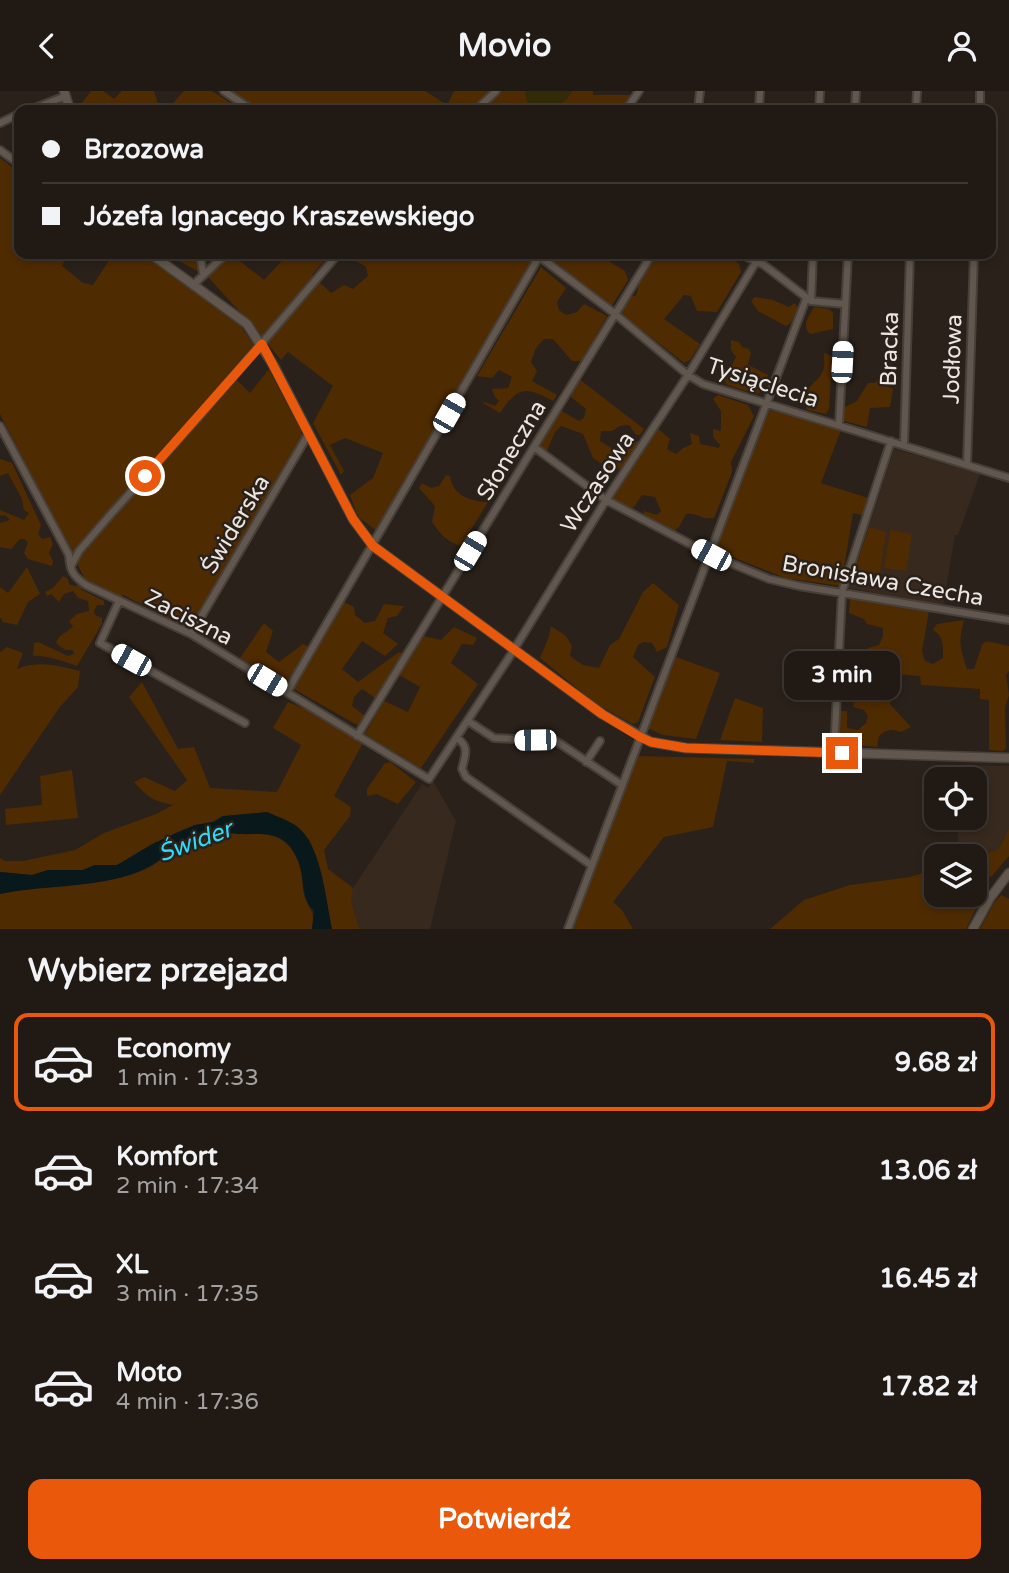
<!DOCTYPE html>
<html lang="pl">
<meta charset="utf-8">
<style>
:root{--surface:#201914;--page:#2d2622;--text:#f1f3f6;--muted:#a2a0a0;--line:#3d3834;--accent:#ea580c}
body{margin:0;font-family:"Varela Round",sans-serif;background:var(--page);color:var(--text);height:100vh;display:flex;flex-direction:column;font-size:26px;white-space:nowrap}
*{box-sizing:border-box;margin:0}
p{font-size:23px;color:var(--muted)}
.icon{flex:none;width:38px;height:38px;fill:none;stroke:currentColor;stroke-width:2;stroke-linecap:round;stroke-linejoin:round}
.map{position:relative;height:838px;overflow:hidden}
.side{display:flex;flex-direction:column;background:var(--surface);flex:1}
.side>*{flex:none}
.top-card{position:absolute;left:14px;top:14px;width:982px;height:154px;border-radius:14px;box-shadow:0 4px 10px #0003,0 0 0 2px var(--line);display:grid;align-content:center;height:154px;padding:0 28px;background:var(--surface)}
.tools{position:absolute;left:924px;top:676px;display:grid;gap:14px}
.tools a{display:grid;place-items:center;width:63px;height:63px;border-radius:14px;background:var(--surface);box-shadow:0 4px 10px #0003,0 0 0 2px var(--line);font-size:35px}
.end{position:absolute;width:32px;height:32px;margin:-16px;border:9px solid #ea580c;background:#fff;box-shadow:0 0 0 4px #fff}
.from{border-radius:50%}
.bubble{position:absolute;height:49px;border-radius:14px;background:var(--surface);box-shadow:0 4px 10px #0003,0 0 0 2px var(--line);font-size:23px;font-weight:800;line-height:49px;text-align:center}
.car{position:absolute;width:21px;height:42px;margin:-21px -10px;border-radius:9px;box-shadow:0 0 5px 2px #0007;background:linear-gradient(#fff 24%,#345 0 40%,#fff 0 76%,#345 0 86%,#fff 0)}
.top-card b{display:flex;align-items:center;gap:24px;height:66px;font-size:26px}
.top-card b+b{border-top:2px solid var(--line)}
.top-card i{width:18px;height:18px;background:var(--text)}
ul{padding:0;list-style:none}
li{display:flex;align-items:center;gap:21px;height:98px;margin:0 14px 10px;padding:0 14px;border:4px solid transparent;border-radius:14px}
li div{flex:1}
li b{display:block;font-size:26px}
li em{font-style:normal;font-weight:800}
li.on{border-color:var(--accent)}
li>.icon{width:63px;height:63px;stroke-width:1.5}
h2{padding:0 28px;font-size:32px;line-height:84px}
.primary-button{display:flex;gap:14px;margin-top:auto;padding:14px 28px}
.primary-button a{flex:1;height:80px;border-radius:14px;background:var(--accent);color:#fff;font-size:28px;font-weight:800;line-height:80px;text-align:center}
header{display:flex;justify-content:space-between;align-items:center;height:91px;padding:0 28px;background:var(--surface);font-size:32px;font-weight:800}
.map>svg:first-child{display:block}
</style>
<header><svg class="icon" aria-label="back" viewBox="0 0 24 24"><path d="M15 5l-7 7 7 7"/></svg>Movio<svg class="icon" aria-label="person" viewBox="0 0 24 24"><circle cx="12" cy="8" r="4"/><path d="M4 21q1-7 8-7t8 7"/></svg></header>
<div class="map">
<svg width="1009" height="838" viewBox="0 0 1009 838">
<rect width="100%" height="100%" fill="#2a211a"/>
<path fill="#37291e" d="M894 358 980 383 958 444H955L943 515 849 497Z
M959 674 1009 675V737L999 758 975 766 958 765V726H975V688H959Z
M433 690 456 730 430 838H348L343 812 422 693 428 697Z"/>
<path fill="#4f2b02" d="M91 0H103L114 8 122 0H154L158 13 171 14 184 0H212L241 19H95L81 13Z
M217 0H425L447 14 454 0H527L525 3 566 9 572 0H593V4H633L623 19H246Z
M0 67 19 81V163H68L62 175 83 192 93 194 108 171 116 163H157L191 198 240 234 254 254 230 282 250 302 269 278 301 339 303 348 191 538 123 504 115 509 86 490 0 323Z
M166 163H204L207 184 231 163 264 189 288 163H330L312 184 331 202 344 194 353 198 368 185 366 176 344 163H537L377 440 358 426 350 404 373 387 383 362 345 347 330 354 344 380 341 384 313 332 333 295 288 261 281 269 260 243 207 185Z
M547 163H604L602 166 625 180 628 189 611 216 546 166Z
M667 163H690C696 171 701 171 711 169V163H729L739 173 741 181 717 221 697 220 691 205 684 204 664 228 700 253 690 269 684 272 619 221 629 205H636L639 193 657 165 665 166Z
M541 176 566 197 557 211 559 219 566 224 577 221 584 213 607 225 582 270H572L553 248H544L536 257 531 271 537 280 532 290 557 304 553 310C526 295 518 295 500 322L483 312 484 311 495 315 499 310 495 306 492 298 508 297 512 286 499 279 492 287 477 285Z
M755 206 773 209 789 216 795 212 798 217 791 232 786 235 758 220 751 210Z
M814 216 829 218 833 222V238L810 243C801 235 809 225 814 216Z
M731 249 739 251 742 256 749 258 751 262 748 274 768 284 761 301 756 303 727 294 724 289 736 266 731 259Z
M824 262 832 265 829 318 826 323 807 319C798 297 817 294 823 280 825 275 824 268 824 262Z
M879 286 893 289 888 296 893 298 890 316 870 317 867 336 844 330 841 324 843 317 857 310 868 292H875Z
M579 288 644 338 640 344H636L629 334 620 335 612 340H601L600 350 618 361 625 360 634 349 639 351 621 377 614 381 593 367 583 343 561 335 555 341 546 362 538 355 560 319 579 330 584 327 586 318 571 306 569 301Z
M718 304 748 314 754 325 731 371 732 381 714 427C701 429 696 421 686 423L679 436 674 440 643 425 644 420 657 424 661 420 655 406 642 404 634 416 629 417 612 408 656 336 670 348 667 358 676 363 683 357 692 353 690 342 699 345 700 353 719 357 720 354 713 346V338L721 340V320L713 308Z
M773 319 841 339 821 392 871 408 867 425 853 422 841 495 785 487 715 459 768 320Z
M0 368 12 372 41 434 38 443 42 448 50 446 53 453 49 462 53 470 52 475 28 468 24 462 28 451 24 448H20L11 458 0 456V432L10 429 5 424 0 425V419L24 429 29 422 24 419 22 408 8 382 0 385Z
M446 384 450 385C452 404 471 411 488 411L461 455C447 451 440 443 432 431L435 415 419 397 422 392 431 397 439 395Z
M869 436 886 441 880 483 855 478Z
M890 439 912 443 906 480 884 477Z
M27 476 40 503 28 511 17 534 3 531 0 526V496L8 502Z
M63 485 67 487 70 494 76 495 80 492 82 499 104 510V514H97L94 520 95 524 102 527V533L77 575C67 571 41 563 33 565L34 552 38 551 68 565 74 563 73 559H65L56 552 59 546 73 536 69 530 77 523 89 520 88 510 78 507 73 500 64 503 59 511 51 503 47 505 45 501 53 497Z
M653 492 679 514 667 556 657 561 652 552 643 551 638 554 633 566 655 586 638 631 633 633 596 613 540 567 549 545 551 535 566 545 572 555 570 565 583 574 599 577 610 554 619 548 643 501Z
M850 508 929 520 922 560 925 570 933 573 943 567C943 554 944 546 933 539L937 533 964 529C958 553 960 555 967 578H974L982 554 986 550 1009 555V580L1006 584 1009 604 1005 616 1006 657 1003 660 989 659V609L980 608V598L921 594 920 585 895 583 890 613 911 636 901 641C891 637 886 639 879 645L877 656 841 652 837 649 839 620H847V637L858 639 866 632 868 625 864 619 853 616C854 607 860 606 868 604V557L879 554 883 545V537L867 533 864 528 849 522Z
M344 511 354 516 355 524 365 532 375 530 384 513 404 515 397 525 388 527 383 542 398 553 385 565 362 550 342 578 358 591 399 561 403 563 375 607 362 598 354 606 352 615 365 625 357 634 292 597Z
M264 532 273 540 266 561 279 571 303 553 309 556 285 594 240 567Z
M454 536 477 547 473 554 462 553 451 572 478 593 421 677 365 643 384 610 408 621 420 596 399 584 423 545 441 549Z
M7 556 23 562 17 578C39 569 58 575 80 580L78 596 59 617 0 704V561Z
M676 566 720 582 696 648 663 644 647 637Z
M142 591 178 658 194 656 210 697 277 701 301 654 273 637 288 611 315 622 363 652 334 705 351 716 350 725 324 759 328 778 353 797 351 811 359 838H332L321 783 309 748 223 725 213 731 195 734 177 741 117 774H95L83 779H49L32 784 0 781V767L5 770H23L75 759 104 742 156 723 173 714C154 710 148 707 134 691L144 686 175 700 187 689 129 606Z
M735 607 763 617 762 651 720 649Z
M638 665 754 668V672L727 670 713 736 664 746 613 811 622 819 633 838H572Z
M390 671 416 691 398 713 377 703 367 705V698L385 672Z
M72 679 78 727 6 734 5 718 42 714 40 685Z
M1009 737V765L991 786 980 782 975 794V766L999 758Z
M226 741C262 745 289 735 301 780 303 788 302 799 305 807 311 823 315 818 312 838H0V803C41 794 82 796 123 786 135 783 148 778 158 771 162 768 166 763 170 761 175 758 181 758 186 756 200 750 210 744 226 741Z
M936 778V803L982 805 966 838H770L804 809 850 794 910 786Z
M1001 804 1009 808V838H980L994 812Z"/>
<path fill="#322a09" d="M527 0H572C560 19 548 19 528 13L525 3Z"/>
<path fill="#09181b" d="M267 721C278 726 292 730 301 739 322 760 326 809 332 838H312L314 820C300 807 305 786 298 769 284 738 266 744 239 743 229 742 221 741 211 744 197 747 185 757 173 765L168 761C133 800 48 792 0 803V781L32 784 48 779H83L95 774H117L154 752 195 734 213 731 223 725Z"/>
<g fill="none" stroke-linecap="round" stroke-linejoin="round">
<defs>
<path id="minor" d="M224 0 252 19
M30 19 66 5
M476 19 496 0
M626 19 639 0
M698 19 700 0
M759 19 760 0
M819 19 820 0
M855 19 856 0
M916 19 917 0
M980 19V0
M0 32 19 23
M0 59 19 73
M200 163 203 182
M741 163 764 174 811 210 845 213
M540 166 614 222 688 284 703 293 1009 387
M193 194 226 163
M811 210 813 163
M839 334 848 163
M0 335 69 464C70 480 73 485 86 494L191 543 429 688 510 565 606 409 688 284 756 171V163
M904 354 910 163
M534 356 606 409 711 464 769 488 799 495 1009 529
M967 374 974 163
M71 475 79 460 111 423 196 329 338 163
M119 510 100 552 245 632
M191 543 309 342
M287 601 540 164
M468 630 494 647 556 650 622 694
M357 645 652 163
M457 647C470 656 465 664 462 678L466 686 591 774
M834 662 842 501 891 350
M586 671 600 650
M568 838 806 208"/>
<path id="tertiary" d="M64 0 70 19
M151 163 247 233 274 275 353 428 373 455 602 623 651 651 686 657 1009 667
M973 838 990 807 1009 782"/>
</defs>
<use href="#minor" stroke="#46403a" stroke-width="10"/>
<use href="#tertiary" stroke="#46403a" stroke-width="11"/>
<use href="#minor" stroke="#61574e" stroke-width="6"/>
<use href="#tertiary" stroke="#61574e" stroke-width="8"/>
</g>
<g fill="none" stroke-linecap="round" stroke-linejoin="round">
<path stroke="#ea580c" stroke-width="9" d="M145 385 262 253 353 428 373 455 602 623 640 646 651 651 686 657 842 662"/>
</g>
<g text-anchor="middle" stroke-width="5" stroke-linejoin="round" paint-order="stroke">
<g font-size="23" fill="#ece6e1" stroke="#2a211a">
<text transform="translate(889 258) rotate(-88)" y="8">Bracka</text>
<text transform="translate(952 268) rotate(-88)" y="8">Jodłowa</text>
<text transform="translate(763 291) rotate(18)" y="8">Tysiąclecia</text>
<text transform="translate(511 359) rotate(-59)" y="8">Słoneczna</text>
<text transform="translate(597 391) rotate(-57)" y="8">Wczasowa</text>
<text transform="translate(235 433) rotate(-59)" y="8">Świderska</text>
<text transform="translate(883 489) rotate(10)" y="8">Bronisława Czecha</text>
<text transform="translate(189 526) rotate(27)" y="8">Zaciszna</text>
</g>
<g font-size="24" font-style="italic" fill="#2cdcf9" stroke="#2a211a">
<text transform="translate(195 750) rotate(-20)" y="8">Świder</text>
</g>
</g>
</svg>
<div class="tools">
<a><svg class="icon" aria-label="locate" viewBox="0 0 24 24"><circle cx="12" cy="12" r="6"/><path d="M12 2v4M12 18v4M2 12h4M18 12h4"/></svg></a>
<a><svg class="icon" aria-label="layers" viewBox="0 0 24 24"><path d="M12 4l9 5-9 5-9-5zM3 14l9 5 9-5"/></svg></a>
</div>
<i class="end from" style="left:145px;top:385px"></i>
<i class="end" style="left:842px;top:662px"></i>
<div class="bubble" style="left:784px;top:560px;width:116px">3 min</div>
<i class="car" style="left:842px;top:271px;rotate:3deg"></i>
<i class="car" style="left:449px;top:322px;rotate:30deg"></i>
<i class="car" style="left:470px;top:460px;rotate:31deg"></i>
<i class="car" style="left:711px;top:464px;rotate:298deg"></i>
<i class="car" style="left:131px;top:569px;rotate:299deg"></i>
<i class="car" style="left:267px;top:589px;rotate:121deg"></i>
<i class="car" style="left:535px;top:649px;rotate:269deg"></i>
<div class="top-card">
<b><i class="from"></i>Brzozowa</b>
<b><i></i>Józefa Ignacego Kraszewskiego</b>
</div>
</div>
<section class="side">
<h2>Wybierz przejazd</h2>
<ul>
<li class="on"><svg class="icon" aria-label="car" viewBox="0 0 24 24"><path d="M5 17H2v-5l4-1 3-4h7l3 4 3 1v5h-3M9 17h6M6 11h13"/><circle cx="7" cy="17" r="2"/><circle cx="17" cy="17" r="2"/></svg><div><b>Economy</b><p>1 min · 17:33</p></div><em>9.68 zł</em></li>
<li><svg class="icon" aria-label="car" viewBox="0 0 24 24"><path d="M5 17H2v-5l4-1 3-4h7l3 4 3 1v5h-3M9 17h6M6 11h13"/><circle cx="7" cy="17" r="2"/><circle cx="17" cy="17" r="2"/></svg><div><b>Komfort</b><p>2 min · 17:34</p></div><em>13.06 zł</em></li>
<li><svg class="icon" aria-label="car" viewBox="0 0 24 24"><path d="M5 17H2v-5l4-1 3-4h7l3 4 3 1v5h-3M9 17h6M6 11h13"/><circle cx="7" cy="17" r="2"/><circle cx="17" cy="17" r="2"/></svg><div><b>XL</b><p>3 min · 17:35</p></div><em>16.45 zł</em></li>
<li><svg class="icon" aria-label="car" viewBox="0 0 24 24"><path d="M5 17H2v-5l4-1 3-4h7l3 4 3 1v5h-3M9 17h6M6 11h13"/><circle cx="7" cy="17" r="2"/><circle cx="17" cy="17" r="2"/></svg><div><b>Moto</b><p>4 min · 17:36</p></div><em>17.82 zł</em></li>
</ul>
<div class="primary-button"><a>Potwierdź</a></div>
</section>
